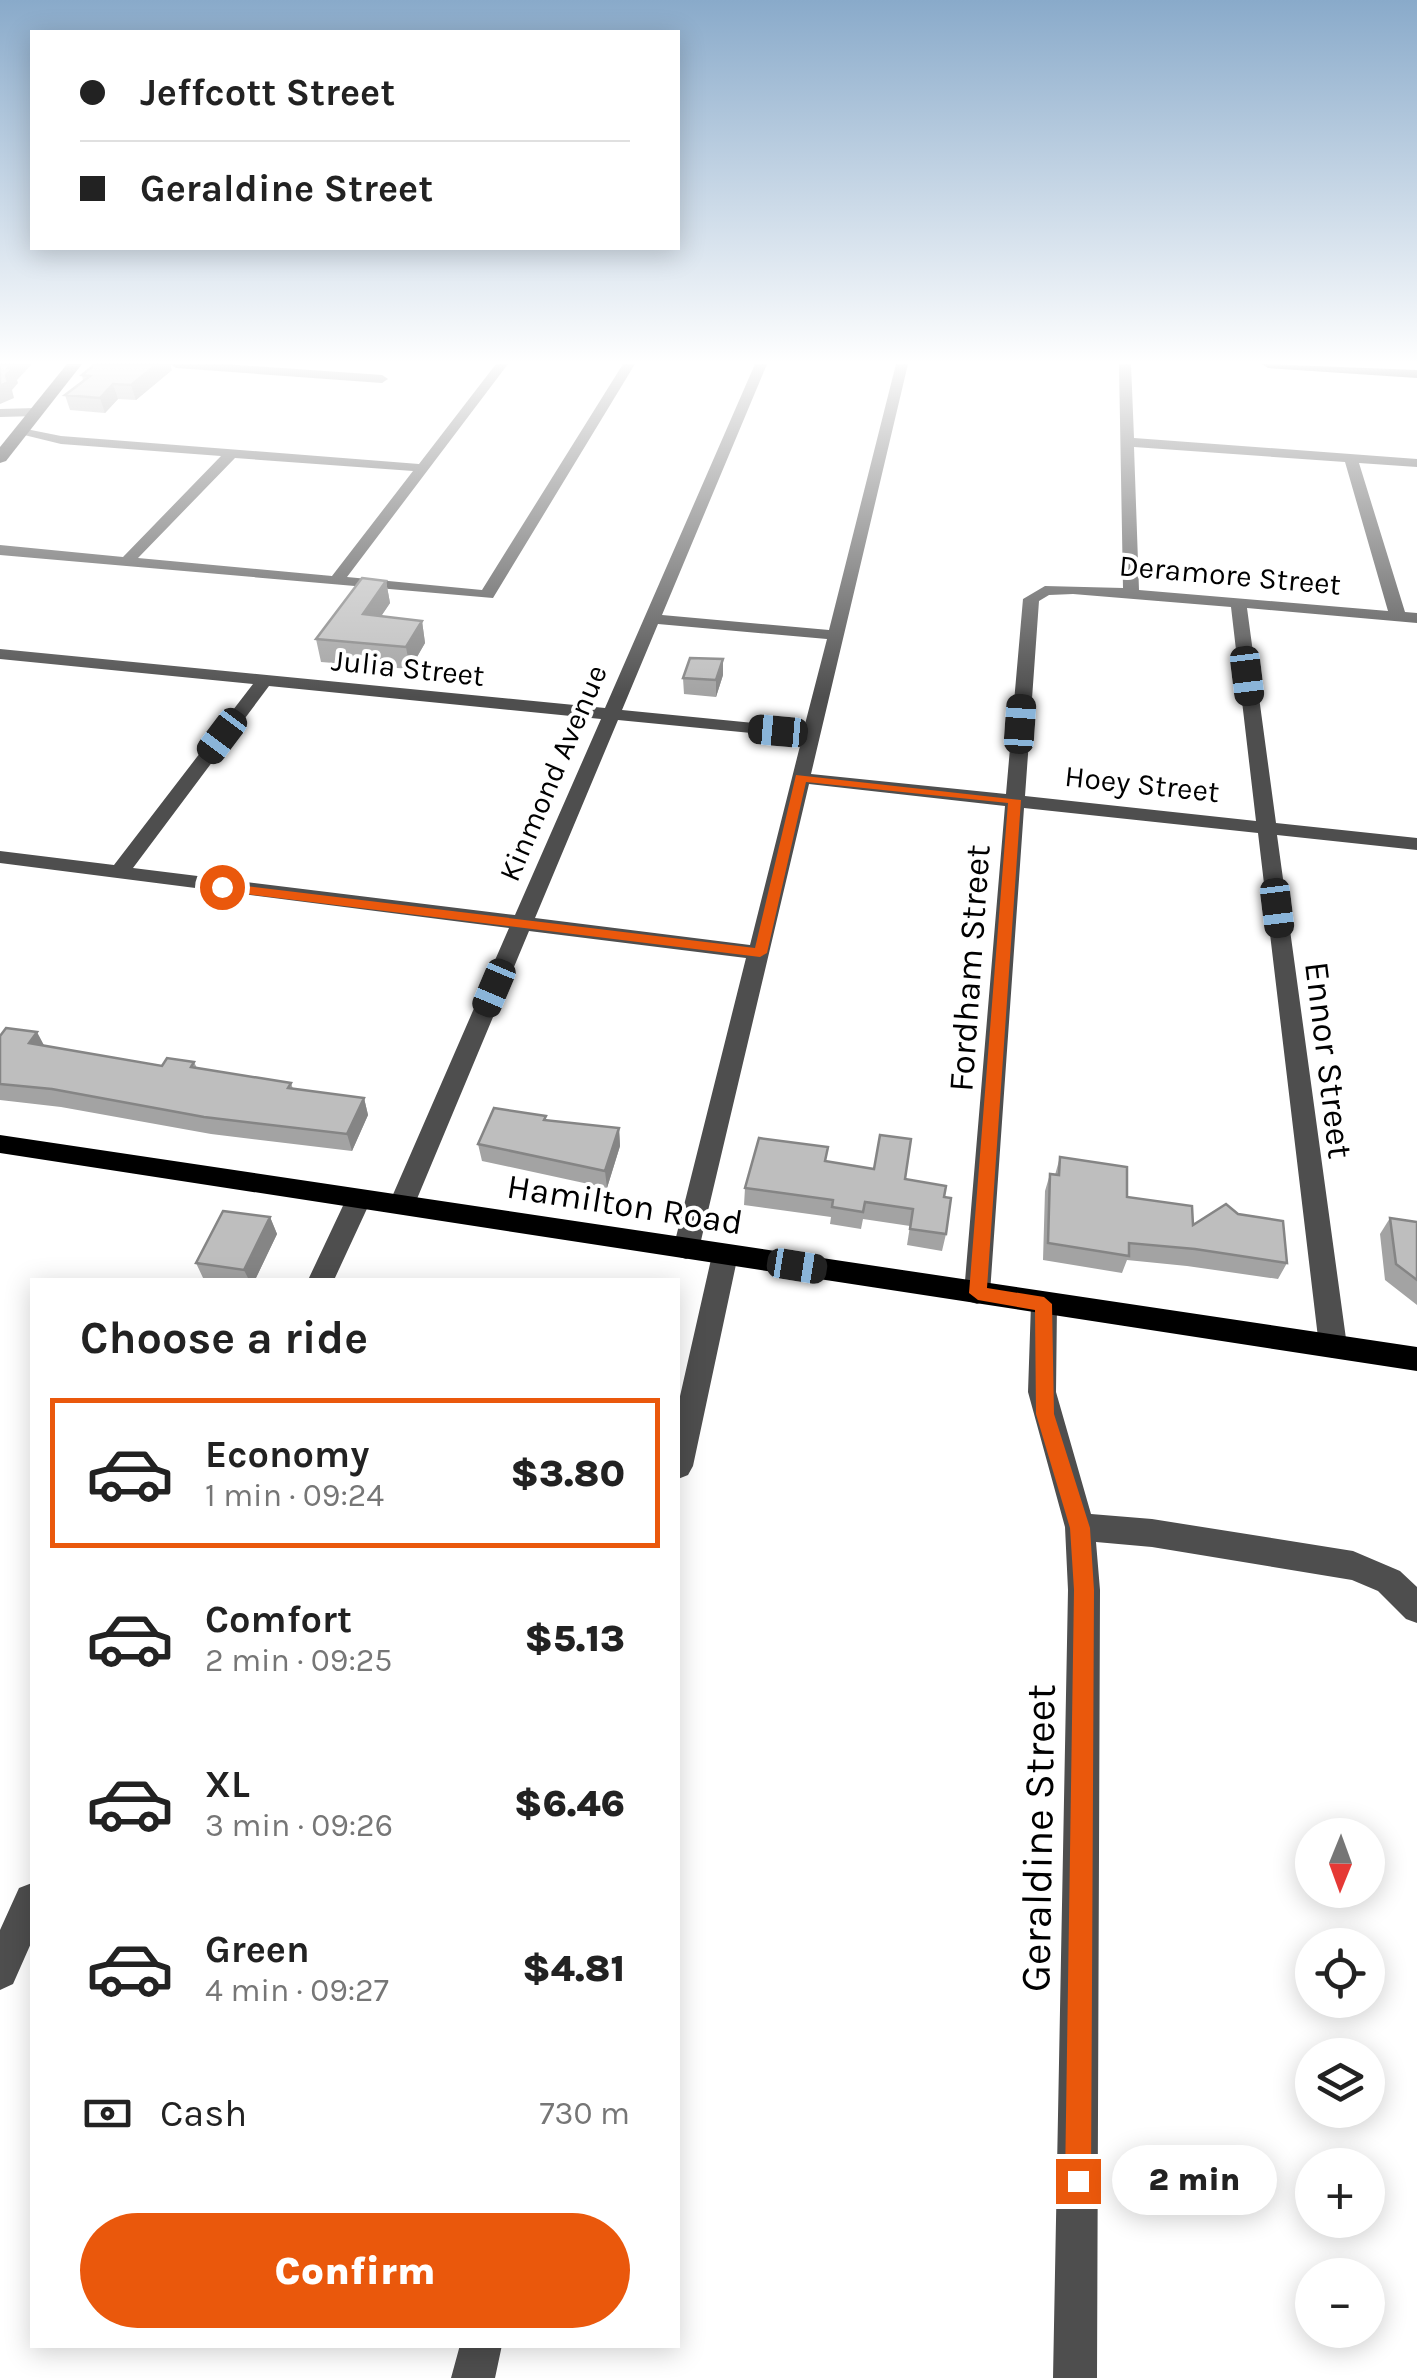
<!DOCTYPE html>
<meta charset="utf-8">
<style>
:root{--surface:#fff;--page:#f2f2f2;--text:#222;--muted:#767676;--line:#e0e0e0;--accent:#ea580c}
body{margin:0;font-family:Karla,sans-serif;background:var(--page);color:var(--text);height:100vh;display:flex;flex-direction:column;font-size:38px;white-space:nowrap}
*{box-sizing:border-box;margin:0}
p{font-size:32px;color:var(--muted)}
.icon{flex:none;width:55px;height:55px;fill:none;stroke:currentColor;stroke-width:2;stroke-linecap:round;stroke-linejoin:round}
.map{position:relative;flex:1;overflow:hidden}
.drawer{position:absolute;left:30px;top:1278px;width:650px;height:1070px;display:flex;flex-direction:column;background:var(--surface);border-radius:0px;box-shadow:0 5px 25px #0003}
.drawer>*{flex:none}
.hud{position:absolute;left:30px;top:30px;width:650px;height:220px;border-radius:0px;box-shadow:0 5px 25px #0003;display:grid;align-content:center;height:220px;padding:0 50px;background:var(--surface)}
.needle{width:65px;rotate:181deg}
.buttons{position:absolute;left:1295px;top:1818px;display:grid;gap:20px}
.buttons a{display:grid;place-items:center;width:90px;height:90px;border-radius:50%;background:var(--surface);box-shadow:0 5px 25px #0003;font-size:50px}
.end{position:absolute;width:45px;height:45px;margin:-22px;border:12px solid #ea580c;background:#fff;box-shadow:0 0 0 5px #fff}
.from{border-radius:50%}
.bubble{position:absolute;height:70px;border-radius:35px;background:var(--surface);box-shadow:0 5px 25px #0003;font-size:32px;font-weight:800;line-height:70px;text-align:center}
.car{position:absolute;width:30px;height:60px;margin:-30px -15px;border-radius:12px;box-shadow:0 0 8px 2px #0007;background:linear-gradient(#222 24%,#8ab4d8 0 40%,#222 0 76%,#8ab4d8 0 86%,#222 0)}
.hud b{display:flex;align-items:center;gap:35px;height:95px;font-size:38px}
.hud b+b{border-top:2px solid var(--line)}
.hud i{width:25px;height:25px;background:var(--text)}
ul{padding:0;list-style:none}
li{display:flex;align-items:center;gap:30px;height:150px;margin:0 20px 15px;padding:0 30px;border:5px solid transparent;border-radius:0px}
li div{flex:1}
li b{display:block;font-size:38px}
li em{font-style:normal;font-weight:800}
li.selected{border-color:var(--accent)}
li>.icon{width:90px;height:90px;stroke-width:1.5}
h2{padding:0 50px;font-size:45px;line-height:120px}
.pay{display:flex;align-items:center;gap:25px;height:110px;padding:0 50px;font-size:38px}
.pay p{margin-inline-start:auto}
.primary-button{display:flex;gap:20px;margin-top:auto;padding:20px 50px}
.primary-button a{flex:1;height:115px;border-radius:60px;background:var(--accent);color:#fff;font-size:40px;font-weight:800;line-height:115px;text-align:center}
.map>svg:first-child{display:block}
</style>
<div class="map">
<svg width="1417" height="2378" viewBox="0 0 1417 2378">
<rect width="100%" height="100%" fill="#fff"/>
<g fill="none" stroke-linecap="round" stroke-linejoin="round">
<path fill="#4e4e4e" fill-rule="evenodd" d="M170 364H224L382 375 388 379 382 383 176 368Z
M496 364H508L347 577 482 590 623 364H635L493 598 0 555V545L123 557 221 456 61 444 16 433V427L61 436 419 464ZM235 458 413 471 332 576 138 558Z
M755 364H767L662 615 829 630 896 364H908L811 774 1006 794 1023 599 1045 586 1123 588 1119 364H1131L1134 438 1417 459V467L1359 463 1405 612 1417 613V623L1247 608 1276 823 1417 838V850L1277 835 1347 1346 1343 1354 1333 1358 1323 1354 1319 1346 1258 833 1024 808 990 1293 986 1301 977 1304 968 1301 964 1293 1005 806 809 784 699 1249 695 1256 686 1259 677 1256 673 1249 746 958 529 931 414 1206 410 1213H392L388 1206 509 928 0 863V851L114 865 253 684 0 659V649L605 708ZM1134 447 1345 462 1388 611 1139 590ZM1073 594 1231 607 1256 821 1025 796 1039 601 1049 595ZM658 624 827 639 804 728 622 710ZM269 686 601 719 515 915 133 868ZM618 720 802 738 750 945 535 918Z
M0 409 36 408 42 412 36 416 0 417Z
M358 1190 367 1193 371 1200 334 1280H308L349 1193Z
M725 1245 734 1248 738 1255 693 1466 688 1475 678 1479V1405L712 1255 716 1248Z
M1044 1293 1053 1296 1057 1304 1056 1392 1091 1514 1152 1519 1353 1551 1400 1571 1417 1587V1623L1406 1619 1378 1591 1352 1580 1152 1547 1096 1542 1100 1590 1097 2378H1053L1068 1590 1065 1527 1028 1392 1031 1304 1035 1296Z
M32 1883V1941L13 1984 0 1990V1930L19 1888Z
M460 2345H502L495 2378H451Z"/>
<path fill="#000" fill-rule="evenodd" d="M1262 364 1417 370V378L1268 368Z
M0 1135 1417 1347V1371L0 1153Z"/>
<path fill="#000" fill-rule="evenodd" d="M67 364H82L6 461 0 463V447Z"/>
</g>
<path fill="#a3a3a3" d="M172 370 136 400 118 399 105 413 70 410 65 395 83 381 82 375Z
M386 581 390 603 381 616 422 621 425 643 410 669 321 662 316 639Z
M723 659V675L716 697 684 694 683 678Z
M0 1036 44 1046 162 1066 194 1062 197 1068 291 1083 293 1089 364 1098 368 1115 352 1151 211 1134 61 1107 0 1100Z
M546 1120 619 1128 620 1146 607 1188 482 1161 478 1144Z
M1060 1157 1127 1197 1287 1263 1278 1279 1187 1266 1127 1260 1122 1273 1043 1260 1045 1191 1050 1174 1055 1175Z
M827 1161 905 1179 944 1197 946 1234 942 1251 907 1245 910 1226 863 1219 861 1229 830 1224 831 1217 744 1205 745 1188Z
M270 1217 277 1234 255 1280H204L196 1263Z
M1390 1218 1417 1222V1305L1385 1280 1380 1234Z"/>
<path fill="#858585" d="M12 364H32L17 380 18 383 12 390 14 398 0 404V386L8 368Z
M157 364H170L172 370 136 400 131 385Z
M113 384 118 399 105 413 100 398Z
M386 581 390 603 368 636 363 614Z
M422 621 425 643 410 669 406 647Z
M723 659V675L716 697V680Z
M37 1032 46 1049 29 1043Z
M364 1098 368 1115 352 1151 347 1134Z
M619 1128 620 1146 607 1188 605 1171Z
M270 1217 277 1234 255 1280H249L244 1270Z"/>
<path fill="#bebebe" stroke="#858585" stroke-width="2.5" d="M0 364H12L8 368H13L6 375 8 382 0 386Z
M95 364H157L131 385 113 384 100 398 65 395 90 376 82 375Z
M362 578 386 581 363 614 422 621 406 647 316 639Z
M690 658 723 659 716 680 683 678Z
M6 1028 37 1032 29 1043 162 1066 167 1058 194 1062 191 1067 291 1083 288 1088 364 1098 347 1134 204 1117 52 1089 0 1084V1036Z
M494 1108 546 1116 544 1120 619 1128 605 1171 478 1144Z
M880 1135 911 1139 905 1179 946 1186 944 1197 951 1198 946 1234 910 1229 913 1209 865 1202 863 1212 832 1207 833 1200 745 1188 759 1138 828 1147 825 1161 874 1169Z
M1060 1157 1127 1167V1197L1192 1206 1193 1225 1226 1204 1238 1214 1283 1221 1287 1263 1195 1249 1129 1243V1256L1048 1243 1050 1174 1059 1175Z
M223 1211 270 1217 244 1270 196 1263Z
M1390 1218 1417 1222V1280L1396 1264Z"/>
<linearGradient id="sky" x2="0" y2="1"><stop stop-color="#89aaca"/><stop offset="0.52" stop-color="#fff"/><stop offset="1" stop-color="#fff" stop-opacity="0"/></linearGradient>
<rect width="1417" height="697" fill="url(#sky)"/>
<path fill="#ea580c" d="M796 775 1021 800 987 1288 1044 1297 1052 1304 1054 1414 1090 1528 1094 1590 1091 2181 1087 2190 1078 2194 1068 2190 1065 2181 1074 1590 1070 1528 1036 1414 1035 1310 978 1300 969 1293 1008 803 806 782 767 953 760 957 222 891 215 887 222 883 755 948Z"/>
<g text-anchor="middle" stroke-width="8" stroke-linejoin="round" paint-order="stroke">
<g font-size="30" fill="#000" stroke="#fff">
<text transform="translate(1230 575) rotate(5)" y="10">Deramore Street</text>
<text transform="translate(408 668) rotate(6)" y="10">Julia Street</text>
<text transform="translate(553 773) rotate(-67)" y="10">Kinmond Avenue</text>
<text transform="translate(1142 784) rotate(6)" y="10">Hoey Street</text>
</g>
<g font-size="35" fill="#000" stroke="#fff">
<text transform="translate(969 968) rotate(-86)" y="12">Fordham Street</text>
<text transform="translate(1329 1060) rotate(83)" y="12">Ennor Street</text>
<text transform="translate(625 1204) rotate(9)" y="12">Hamilton Road</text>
</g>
<g font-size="42" fill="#000" stroke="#fff">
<text transform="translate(1037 1838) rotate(-89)" y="15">Geraldine Street</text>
</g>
</g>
</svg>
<div class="buttons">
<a><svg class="needle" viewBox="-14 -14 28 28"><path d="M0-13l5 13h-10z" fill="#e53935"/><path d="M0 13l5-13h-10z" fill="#767676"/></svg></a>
<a><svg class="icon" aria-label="locate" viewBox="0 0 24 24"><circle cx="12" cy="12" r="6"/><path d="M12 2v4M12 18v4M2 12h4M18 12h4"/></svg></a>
<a><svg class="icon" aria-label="layers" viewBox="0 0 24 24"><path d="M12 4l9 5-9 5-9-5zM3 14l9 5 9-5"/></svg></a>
<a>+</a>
<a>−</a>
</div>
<i class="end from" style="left:222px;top:887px"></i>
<i class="end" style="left:1078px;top:2181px"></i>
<div class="bubble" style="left:1112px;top:2145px;width:165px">2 min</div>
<i class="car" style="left:1247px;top:676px;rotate:173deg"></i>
<i class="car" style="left:1020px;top:724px;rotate:4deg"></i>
<i class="car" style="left:778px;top:731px;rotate:275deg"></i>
<i class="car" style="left:222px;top:736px;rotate:217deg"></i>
<i class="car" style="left:1277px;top:908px;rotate:173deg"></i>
<i class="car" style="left:494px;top:988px;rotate:203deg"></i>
<i class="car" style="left:797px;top:1266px;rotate:99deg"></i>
<div class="hud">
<b><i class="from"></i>Jeffcott Street</b>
<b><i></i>Geraldine Street</b>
</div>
<section class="drawer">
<h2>Choose a ride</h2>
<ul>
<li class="selected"><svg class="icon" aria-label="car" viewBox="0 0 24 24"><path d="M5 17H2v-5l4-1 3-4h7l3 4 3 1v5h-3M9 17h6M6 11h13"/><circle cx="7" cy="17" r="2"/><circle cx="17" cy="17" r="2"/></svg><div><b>Economy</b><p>1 min · 09:24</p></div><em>$3.80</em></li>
<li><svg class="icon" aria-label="car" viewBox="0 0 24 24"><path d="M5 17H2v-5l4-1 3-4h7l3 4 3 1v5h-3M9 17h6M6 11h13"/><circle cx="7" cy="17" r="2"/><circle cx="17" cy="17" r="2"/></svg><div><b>Comfort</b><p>2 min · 09:25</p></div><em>$5.13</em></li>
<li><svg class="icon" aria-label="car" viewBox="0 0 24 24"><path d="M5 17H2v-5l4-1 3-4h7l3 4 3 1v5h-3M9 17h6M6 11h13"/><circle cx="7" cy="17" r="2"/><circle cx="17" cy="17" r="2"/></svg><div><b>XL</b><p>3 min · 09:26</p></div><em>$6.46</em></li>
<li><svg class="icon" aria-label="car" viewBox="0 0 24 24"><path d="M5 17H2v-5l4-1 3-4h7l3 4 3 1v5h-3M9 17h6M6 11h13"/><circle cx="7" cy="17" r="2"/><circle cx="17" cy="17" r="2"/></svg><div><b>Green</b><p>4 min · 09:27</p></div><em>$4.81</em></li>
</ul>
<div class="pay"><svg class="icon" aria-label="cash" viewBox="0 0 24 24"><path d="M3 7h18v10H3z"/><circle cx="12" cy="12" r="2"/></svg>Cash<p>730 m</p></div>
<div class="primary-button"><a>Confirm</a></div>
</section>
</div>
